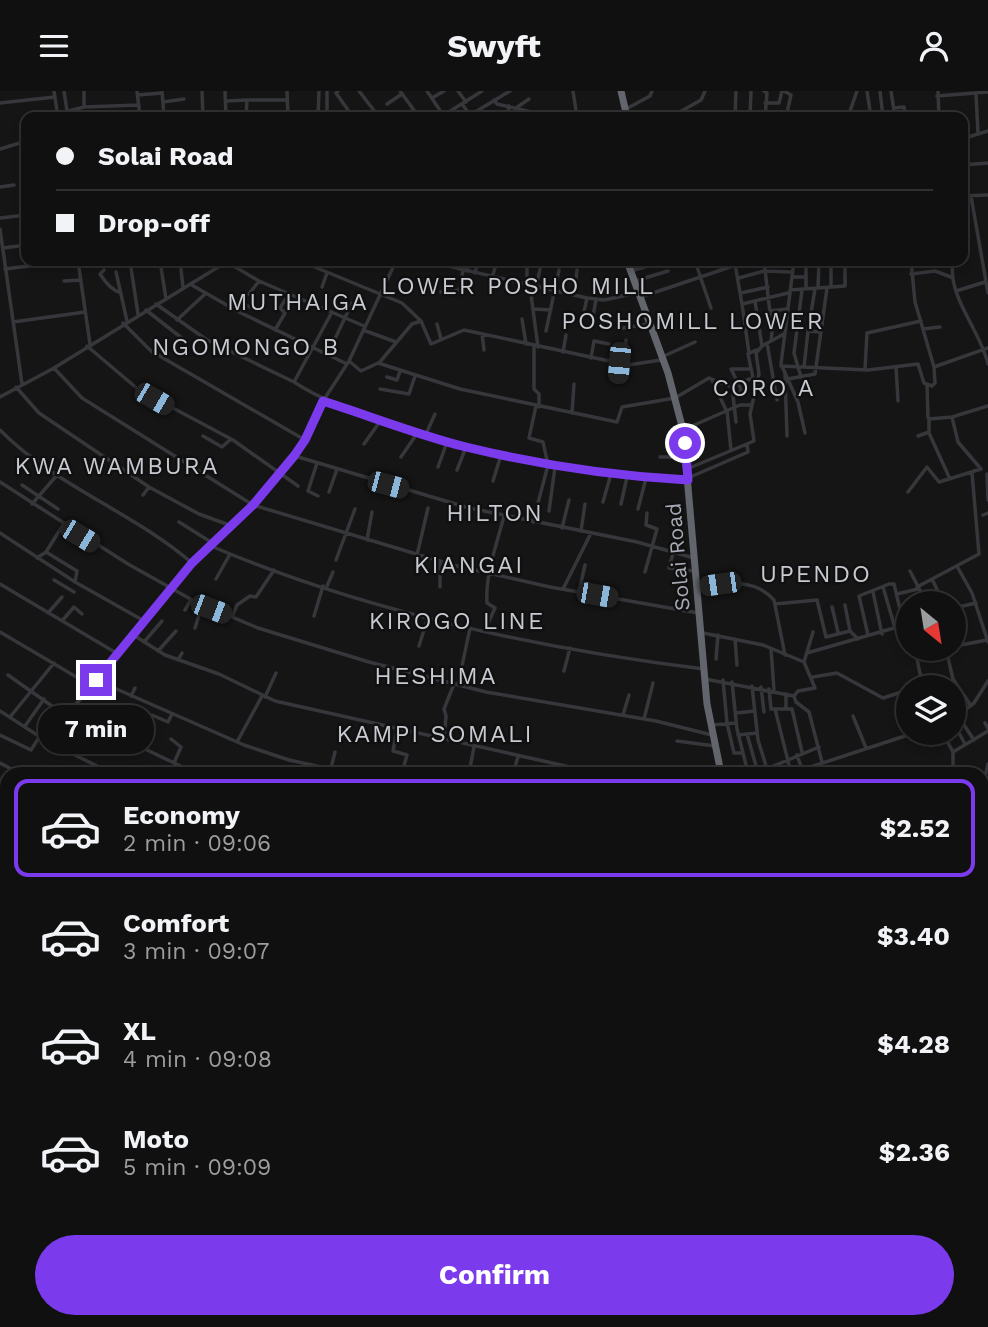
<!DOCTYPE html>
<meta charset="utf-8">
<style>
:root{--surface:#101010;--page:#1e1e1e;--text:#f1f3f6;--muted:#9c9d9f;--line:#303030;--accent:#7c3aed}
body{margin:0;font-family:"Work Sans",sans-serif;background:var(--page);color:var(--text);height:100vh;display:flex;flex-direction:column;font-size:26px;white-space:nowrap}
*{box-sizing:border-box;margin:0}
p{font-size:23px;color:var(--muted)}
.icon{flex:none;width:38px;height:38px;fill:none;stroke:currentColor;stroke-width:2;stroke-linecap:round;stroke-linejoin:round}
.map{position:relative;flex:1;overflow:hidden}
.sheet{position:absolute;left:0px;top:676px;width:989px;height:562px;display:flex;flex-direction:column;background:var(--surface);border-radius:21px 21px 0 0;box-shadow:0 4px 10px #0003,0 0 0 2px var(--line)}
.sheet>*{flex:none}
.hud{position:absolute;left:21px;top:21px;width:947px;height:154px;border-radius:14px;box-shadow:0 4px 10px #0003,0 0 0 2px var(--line);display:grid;align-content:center;height:154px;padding:0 35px;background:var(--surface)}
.needle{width:46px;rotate:150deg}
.buttons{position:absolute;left:896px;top:500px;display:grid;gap:14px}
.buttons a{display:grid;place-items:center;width:70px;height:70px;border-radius:50%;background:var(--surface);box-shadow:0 4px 10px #0003,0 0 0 2px var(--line);font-size:35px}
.end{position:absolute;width:32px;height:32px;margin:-16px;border:9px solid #7c3aed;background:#fff;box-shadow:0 0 0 4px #fff}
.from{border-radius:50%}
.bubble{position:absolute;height:49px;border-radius:24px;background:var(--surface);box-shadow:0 4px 10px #0003,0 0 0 2px var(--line);font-size:23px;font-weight:700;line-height:49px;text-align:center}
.car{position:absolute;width:21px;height:42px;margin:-21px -10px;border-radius:9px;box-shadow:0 0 5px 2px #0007;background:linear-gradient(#222 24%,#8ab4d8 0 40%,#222 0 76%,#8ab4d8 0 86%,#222 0)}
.hud b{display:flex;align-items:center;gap:24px;height:66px;font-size:26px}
.hud b+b{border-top:2px solid var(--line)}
.hud i{width:18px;height:18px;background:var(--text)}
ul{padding:12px 0 0;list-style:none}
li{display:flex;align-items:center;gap:21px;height:98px;margin:0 14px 10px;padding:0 21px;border:4px solid transparent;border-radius:14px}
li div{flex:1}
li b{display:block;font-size:26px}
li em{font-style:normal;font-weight:700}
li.current{border-color:var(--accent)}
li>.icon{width:63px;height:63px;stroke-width:1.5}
.primary-button{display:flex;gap:14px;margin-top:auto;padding:14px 35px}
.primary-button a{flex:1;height:80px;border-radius:42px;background:var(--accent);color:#fff;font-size:28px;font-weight:700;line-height:80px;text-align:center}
header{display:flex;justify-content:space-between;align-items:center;height:91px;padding:0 35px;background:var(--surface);font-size:32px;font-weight:700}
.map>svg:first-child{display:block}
</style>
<header><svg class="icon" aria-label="menu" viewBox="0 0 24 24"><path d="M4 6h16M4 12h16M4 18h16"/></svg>Swyft<svg class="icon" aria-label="person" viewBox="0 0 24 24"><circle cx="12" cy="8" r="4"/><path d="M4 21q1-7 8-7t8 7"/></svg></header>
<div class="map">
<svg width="988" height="1236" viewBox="0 0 988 1236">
<rect width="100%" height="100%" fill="#151516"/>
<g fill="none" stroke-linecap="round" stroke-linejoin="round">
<path stroke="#36373b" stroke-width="3.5" d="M54 0 58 26
M64 0 67 20
M84 0V15
M137 0 140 26
M162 0 164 26
M202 0 203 26
M225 0 226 26
M287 0 288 26
M338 0 336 2 353 26
M359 0 379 26
M400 0 419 26
M427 0 443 24
M458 0 466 11
M573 0 577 26
M764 0 767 2 765 26
M784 0 791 4 786 26
M867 0 871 26
M880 0 883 26
M891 0 895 26
M938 0 939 26
M976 3 978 43
M138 4 162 2
M937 5 988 1
M432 7 444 0
M494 9 497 13 553 26
M226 10 247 9
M163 11 184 8
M0 12 55 6
M765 12H779L782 0
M387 13 402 3
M462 13 470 24
M516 17 529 8
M894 17 904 16 906 26
M626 18 650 5 652 0
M287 21 319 22
M592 21 605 26
M57 23 84 16 139 14
M246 26 247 9H287
M318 26 319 0
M327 26V0
M402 26 413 19
M441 26 482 0
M467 26 510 0
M507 26 509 15
M671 26 701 9 705 0
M692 26 701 23
M735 26 736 0
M750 26 751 0
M848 26 857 0
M962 48 988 40
M0 58 26 50
M962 74 988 72
M0 96 14 94
M962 105 988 104
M971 105 988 202
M0 127 26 124
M0 138 22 293
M3 157 26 154
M78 170 90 253
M130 170 138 223
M160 170 166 208
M180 170 183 196
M300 170 402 212 421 230 431 253 464 239 628 274 661 269
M426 170 587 207 604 209 637 202
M527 170V195
M695 170 711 217
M764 170 771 230 776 233 786 232
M794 170 781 273 798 311 805 342
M806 170V198
M831 170V196
M911 170 915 211 934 276
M953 170C947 206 980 238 988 273
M227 171 259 190 364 235
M735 173 742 213
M864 174 867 170
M5 178 69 170
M459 178 460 170
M104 179 100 183C105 191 111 199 121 202
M467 180 470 170
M631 180 661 171
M116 181 127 230
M475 182 478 170
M911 183 935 180 951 186
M792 186H806
M492 187 497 170
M739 187 764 180 791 181
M64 190 81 189
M635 190 668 180
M190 193 237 220 347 273
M322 196 327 182
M530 196 538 256
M536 197 541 173
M818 197 819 170
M790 199 845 195V170
M956 200 985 191
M441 201 460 199 463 179
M741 202 768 196
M249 203 259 190
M574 204 577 179
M641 206 748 170
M233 208 252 217
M755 210 762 255
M156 213 207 249 294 291 332 221
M533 218 551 219
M146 219 183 248
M770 220 787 218
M522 228 526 253
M177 229 205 203
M13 231 85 221
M592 231 596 208
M123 232 151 260 305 349
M437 233 441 248
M581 234 587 207
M617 238 649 233
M923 238 940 236
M275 239 285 222 280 217 289 203
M363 239 396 251
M546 240 559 179
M808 240 815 198
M482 243 484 259
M771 250 773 233
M767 252 777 309
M332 254 352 212
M87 255 139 299 233 349 298 395
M534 255V298L539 303V316
M563 261 566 244
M749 262 742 213 788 202
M664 265 695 251
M591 267 594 250 609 253
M349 270 361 280 378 272 460 298 617 331 622 316 675 307 709 287 729 295 753 287
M379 272 412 233 421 230
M624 273 626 249
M781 275 868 279 918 273 924 292 932 295 935 292 934 276 988 257
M804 276 808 240 820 241
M896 276 898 310
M54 277 82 307 253 414 453 474 550 496 698 522
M865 278 867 242 921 230
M785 284 787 345
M387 286 397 289 400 280
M801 286 794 262 802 199
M753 287 748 263 756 259
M788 288 815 283 827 197
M712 289 726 319
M294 291C326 312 356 320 392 332 488 365 585 383 686 389
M617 291 619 272
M927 294 928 327
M16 296 39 322 149 396
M380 298 409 303 415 285
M0 306 54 277 228 170
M727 320 731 359
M572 322 574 293
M736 331 733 304 742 300 731 278H750
M685 338 740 314H751
M0 339C55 395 133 421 192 472
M929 342 950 388
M426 343 435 323
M203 345 222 356 231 348
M918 345 929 341V328L952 326 988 315
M364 353 381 329
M295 365 469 417 637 451 694 467
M401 366 418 341
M660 366H684
M317 372 308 400 318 405
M438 376 447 351
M687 378 754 350 750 323 759 283 756 262 762 255 784 243
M457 379 466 356
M987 383 988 409
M688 387 748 361 747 353
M493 390 501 364
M0 391 128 473 194 510 258 537 369 571 486 601 656 630 712 644
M22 394 58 418
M329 401 337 378
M908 401 927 376 939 391 981 378 958 351 952 326
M143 404 149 396 199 423 232 435
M603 411 611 383
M32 413 58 383
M621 413 627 386
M638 418 646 387
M549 420 555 376
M983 424 988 422
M179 431 214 453
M533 431 548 374 543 351 529 347 536 315
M562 437 569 409
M581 440 585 413
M0 442 75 491 146 531
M367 449 372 421
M211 455C363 520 540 558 704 578
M46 461 63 434
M673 462 669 477 693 480
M417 464 428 417
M37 467 46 461 77 480 75 491
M336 469 355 418
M440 470V496
M958 477 972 502 988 551
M910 480 927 513
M645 481 657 438 646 434 647 422
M216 488 230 463
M932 488 944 513
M54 489 74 501
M0 493 118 563
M327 495 333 481
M698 496C724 493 754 486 774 509L785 564
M883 496 895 537
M917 496 979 463 972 382
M563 498 591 442
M579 501 585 474
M873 501 882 543
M897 503 918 498
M775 513 817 509 826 546 850 540 858 548
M845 514 850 540
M832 516 838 541
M954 517 976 512
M185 519 191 509
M48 522 62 506
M314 525 323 495
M232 526 237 514 250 505 256 506 274 479
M62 530 74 516 82 523
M195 537 202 514
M485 539 495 517 487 512C485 483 497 453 504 425
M0 541 90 594
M813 541 804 571 815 597 798 600 794 605 796 611 809 621 822 671
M703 542 763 554 804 571
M868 544 859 505 889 493H894L904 535
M135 545 165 564 219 583 275 610 597 682
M959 546 961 554 987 549
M735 548 737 574
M144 551 162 530
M419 555 428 526
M771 558 774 599
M915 558 923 597
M946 558 953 588 971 615
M158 560 176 540
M807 562 908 533
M916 563 941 558
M716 568 718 544
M178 569 182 562
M564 580 570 557
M8 584 66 625
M813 586 837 582 883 607 908 599
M705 588 794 605
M96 589 244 654 289 669 349 682
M723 589 727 632 734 662H742
M732 591 737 638 748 682
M458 594 470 537
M752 595 758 649 767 678
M761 596 764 621
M769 598 771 618H792L802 661
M131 605 135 597
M265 606 276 582
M786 616V603
M71 618 97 635 195 682
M775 618 791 682
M954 619 974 649
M0 620 45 649 135 545 192 472 253 414 303 354 323 310 349 270 396 170
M736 622 755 620
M152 624 168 631 172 623
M623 624 629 604
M853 625 866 657
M10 626 54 572
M954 627 974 612 988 590
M644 628 653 592
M129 630 146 639 138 656
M985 632 988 637
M954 633 965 653
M711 634 736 632
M25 635 44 608
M397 638 393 660 407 664 402 682
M747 643 758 682
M0 644 31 659 40 645
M738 644 757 642
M171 648 181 656 174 672
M45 649 111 682
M444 649 446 625 444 618 454 593
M677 650 715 655
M237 651 262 605
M797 664 802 678
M0 672 19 682
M331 677 335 661
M953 677V662
M723 681 746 676
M469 682 474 656
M513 682 518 666
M757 682 819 656
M792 682 908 644 919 648H946L953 661 988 640
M907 682 939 676 973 682
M982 685 988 688
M985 686 988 673
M0 728 7 729
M982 752H988
M0 764 7 766
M982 789 988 790
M0 801 7 803
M982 833 988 834
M0 840 7 842
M982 868 988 870
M982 905 988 907
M0 923 7 902
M982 940 988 941
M0 957 7 959
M982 970 988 971
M0 990 7 991
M982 1006 988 1007
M982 1025 988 1027
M982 1042 988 1044
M0 1052 7 1054
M982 1082 988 1083
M982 1101 988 1102
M5 1110 7 1111
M982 1138H988
M0 1142 7 1143
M0 1185 7 1160
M0 1192 7 1196
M982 1205H988
M982 1229 983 1236
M406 1230 429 1236
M641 1230 649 1236
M735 1230 742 1235
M911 1230 912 1235
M952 1230 955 1234 971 1230
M61 1236 62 1230
M140 1236 142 1230
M183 1236 186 1230
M226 1236 229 1230
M270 1236 272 1230
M313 1236 316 1230
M357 1236 359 1230
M591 1236 596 1230
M783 1236 787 1232
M840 1236 845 1230
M848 1236 859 1230"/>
<path stroke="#62656b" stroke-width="7" d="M621 0 627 26
M627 170 668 282 683 339 707 613 721 682
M823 1230 824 1236"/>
</g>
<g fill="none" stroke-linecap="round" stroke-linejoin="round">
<path stroke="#7c3aed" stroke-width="9" d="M96 589 192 472 253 414 294 365 305 349 323 310C370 325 418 344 466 356 540 374 612 385 688 389L685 352"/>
</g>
<g text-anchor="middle" stroke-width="5" stroke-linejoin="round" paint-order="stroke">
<g font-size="21" fill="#a8abb5" stroke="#101011">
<text transform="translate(678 466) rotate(-95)" y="7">Solai Road</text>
</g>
<g font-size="24" letter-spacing="2" fill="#c8cad1" stroke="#101011">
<text x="518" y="203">LOWER POSHO MILL</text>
<text x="298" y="219">MUTHAIGA</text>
<text x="693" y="238">POSHOMILL LOWER</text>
<text x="246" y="264">NGOMONGO B</text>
<text x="764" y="305">CORO A</text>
<text x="117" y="383">KWA WAMBURA</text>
<text x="495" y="430">HILTON</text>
<text x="469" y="482">KIANGAI</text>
<text x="816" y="491">UPENDO</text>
<text x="457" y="538">KIROGO LINE</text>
<text x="436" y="593">HESHIMA</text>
<text x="435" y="651">KAMPI SOMALI</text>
</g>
</g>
</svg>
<div class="buttons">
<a><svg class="needle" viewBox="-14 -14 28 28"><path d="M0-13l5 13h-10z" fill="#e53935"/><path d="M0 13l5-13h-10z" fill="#9c9d9f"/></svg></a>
<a><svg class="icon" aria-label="layers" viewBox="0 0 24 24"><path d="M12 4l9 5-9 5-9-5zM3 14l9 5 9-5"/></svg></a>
</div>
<i class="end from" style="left:685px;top:352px"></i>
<i class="end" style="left:96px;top:589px"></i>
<div class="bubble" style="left:38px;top:614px;width:116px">7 min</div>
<i class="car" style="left:619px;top:272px;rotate:185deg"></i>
<i class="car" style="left:154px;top:308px;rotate:120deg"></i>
<i class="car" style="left:388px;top:394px;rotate:105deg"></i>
<i class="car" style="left:80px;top:445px;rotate:121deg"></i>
<i class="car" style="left:720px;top:493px;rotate:262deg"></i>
<i class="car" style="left:597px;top:504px;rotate:100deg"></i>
<i class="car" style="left:211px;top:518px;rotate:111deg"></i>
<div class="hud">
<b><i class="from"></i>Solai Road</b>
<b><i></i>Drop-off</b>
</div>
<section class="sheet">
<ul>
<li class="current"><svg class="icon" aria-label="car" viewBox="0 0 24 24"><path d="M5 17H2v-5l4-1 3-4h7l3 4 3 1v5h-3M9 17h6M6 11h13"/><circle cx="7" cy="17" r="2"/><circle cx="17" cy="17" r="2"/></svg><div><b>Economy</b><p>2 min · 09:06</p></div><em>$2.52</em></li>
<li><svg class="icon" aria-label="car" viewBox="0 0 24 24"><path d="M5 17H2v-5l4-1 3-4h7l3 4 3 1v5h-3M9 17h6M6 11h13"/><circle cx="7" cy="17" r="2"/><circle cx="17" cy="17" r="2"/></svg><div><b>Comfort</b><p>3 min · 09:07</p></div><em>$3.40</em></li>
<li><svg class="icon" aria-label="car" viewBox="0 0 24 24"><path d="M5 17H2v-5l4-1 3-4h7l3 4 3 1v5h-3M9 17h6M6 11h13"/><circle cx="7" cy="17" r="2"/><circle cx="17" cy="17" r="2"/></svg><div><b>XL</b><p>4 min · 09:08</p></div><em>$4.28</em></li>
<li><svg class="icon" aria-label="car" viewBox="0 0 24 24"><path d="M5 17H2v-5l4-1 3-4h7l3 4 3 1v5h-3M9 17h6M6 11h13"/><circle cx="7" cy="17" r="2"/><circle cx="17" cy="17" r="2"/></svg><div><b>Moto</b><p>5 min · 09:09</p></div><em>$2.36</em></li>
</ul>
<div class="primary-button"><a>Confirm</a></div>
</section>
</div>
